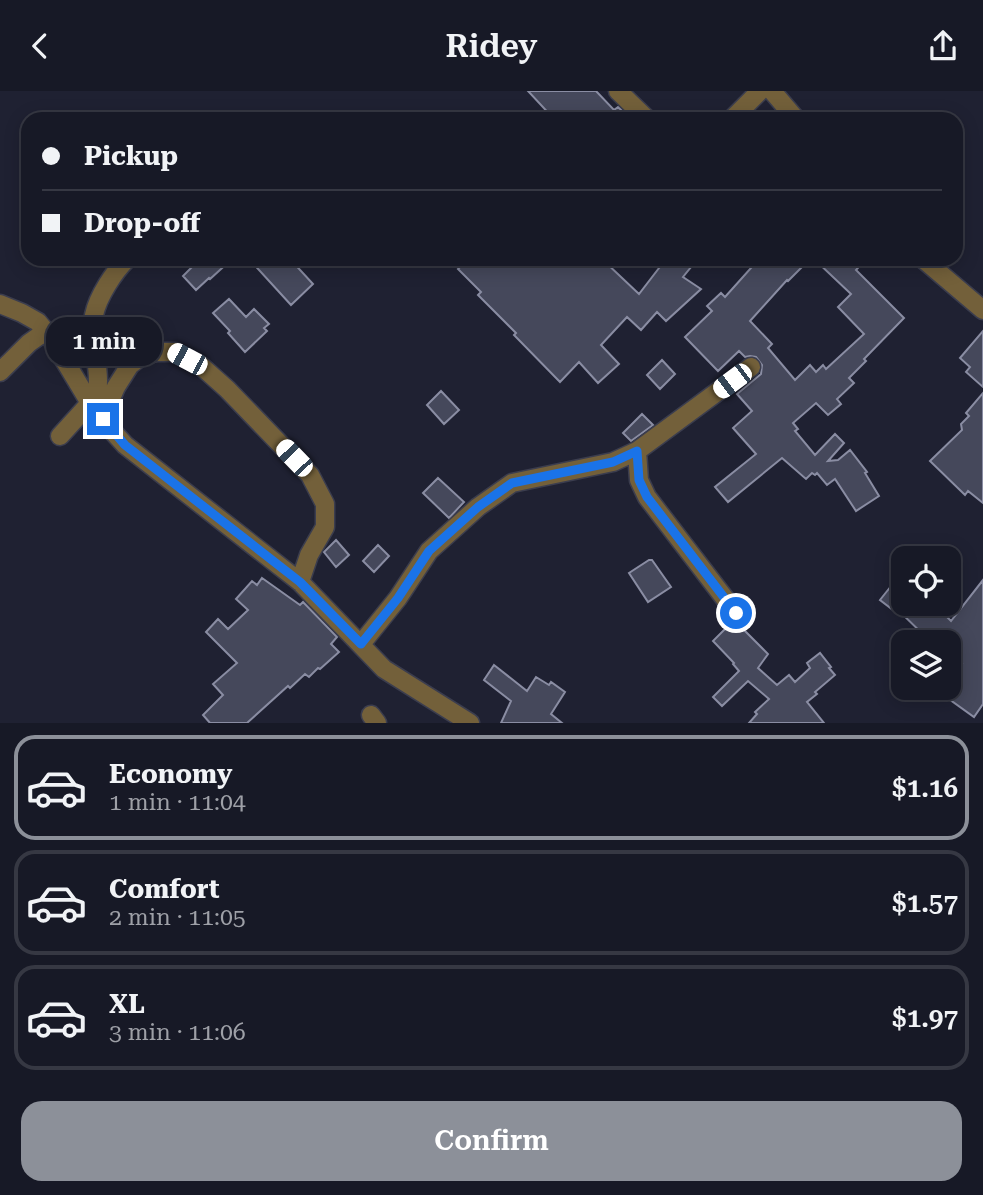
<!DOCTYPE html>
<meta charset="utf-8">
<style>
:root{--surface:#171926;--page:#20222e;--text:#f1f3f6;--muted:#9ea0a7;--line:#363843;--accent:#8c9099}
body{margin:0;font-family:"Roboto Serif",serif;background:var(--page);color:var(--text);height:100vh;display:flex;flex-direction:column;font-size:26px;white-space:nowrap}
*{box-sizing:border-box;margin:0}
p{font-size:23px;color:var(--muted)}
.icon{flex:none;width:38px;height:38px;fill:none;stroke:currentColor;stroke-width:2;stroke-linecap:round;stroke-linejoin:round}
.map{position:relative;height:632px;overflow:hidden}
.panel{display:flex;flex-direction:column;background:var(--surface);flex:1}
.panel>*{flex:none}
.hud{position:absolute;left:21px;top:21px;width:942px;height:154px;border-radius:21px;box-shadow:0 4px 18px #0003,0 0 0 2px var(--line);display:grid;align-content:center;height:154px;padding:0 21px;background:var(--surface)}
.controls{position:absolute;left:891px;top:455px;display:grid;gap:14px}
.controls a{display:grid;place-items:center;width:70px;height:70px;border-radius:14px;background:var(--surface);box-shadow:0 4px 18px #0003,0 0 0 2px var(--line);font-size:35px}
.end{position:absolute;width:32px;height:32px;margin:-16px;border:9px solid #1a73e8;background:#fff;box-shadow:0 0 0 4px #fff}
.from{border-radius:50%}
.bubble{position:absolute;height:49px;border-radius:21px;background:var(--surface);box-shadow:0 4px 18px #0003,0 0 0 2px var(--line);font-size:23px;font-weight:600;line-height:49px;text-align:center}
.car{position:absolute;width:21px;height:42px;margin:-21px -10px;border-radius:9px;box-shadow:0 0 5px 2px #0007;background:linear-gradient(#fff 24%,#345 0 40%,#fff 0 76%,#345 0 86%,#fff 0)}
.hud b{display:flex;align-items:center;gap:24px;height:66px;font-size:26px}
.hud b+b{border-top:2px solid var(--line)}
.hud i{width:18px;height:18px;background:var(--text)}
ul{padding:12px 0 0;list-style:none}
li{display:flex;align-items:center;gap:21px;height:105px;margin:0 14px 10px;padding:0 7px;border:4px solid var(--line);border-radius:21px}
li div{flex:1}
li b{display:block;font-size:26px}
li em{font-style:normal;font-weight:600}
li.on{border-color:var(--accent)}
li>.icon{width:63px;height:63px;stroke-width:1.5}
.primary-button{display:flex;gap:14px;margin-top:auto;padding:14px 21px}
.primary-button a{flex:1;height:80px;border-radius:21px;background:var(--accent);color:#fff;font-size:28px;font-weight:600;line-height:80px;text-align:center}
header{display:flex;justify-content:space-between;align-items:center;height:91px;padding:0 21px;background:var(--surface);font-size:32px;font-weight:600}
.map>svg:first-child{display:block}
</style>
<header><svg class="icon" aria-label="back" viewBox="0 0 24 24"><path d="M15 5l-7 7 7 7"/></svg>Ridey<svg class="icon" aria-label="share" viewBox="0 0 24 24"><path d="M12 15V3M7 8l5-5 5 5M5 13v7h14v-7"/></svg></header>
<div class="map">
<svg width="983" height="632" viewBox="0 0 983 632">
<rect width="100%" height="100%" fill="#1f2132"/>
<path fill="#45485b" stroke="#8a8da3" stroke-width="2" d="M528 0H596L614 19 618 16 631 28H554Z
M200 168H232L210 188 209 187 196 199 183 185Z
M249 168H290L313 193 291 214Z
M468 168H602L639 203 666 168H682L691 176 683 186 701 198 666 230 657 221 641 239 627 226 601 254 619 273 598 292 579 271 560 291 514 244 516 242 478 204 481 201 458 178Z
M759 168H810L788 190 787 189 750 230 772 253 768 257 795 289 810 274 816 281 823 274 826 278 864 243 838 216 851 203 814 168H866L856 179 904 227 864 268 866 270 849 287 854 292 837 308 841 313 828 324 816 312 793 332 798 338 795 340 815 364 835 343 844 352 828 370 838 369 850 359 867 381 865 382 879 405 856 420 835 388 827 394 817 382 815 384 812 382 806 388 782 367 728 411 715 396 756 363 733 337 752 320 737 303 761 283 762 274 756 266 750 265 745 266 739 260 718 280 685 246 712 220 707 215 721 202 725 206Z
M229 208 246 226 254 218 269 233 264 237 267 240 245 261 228 242 230 240 213 222Z
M983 240V296L966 281 970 276 960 267Z
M662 269 675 283 660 298 647 284Z
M441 300 459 319 444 333 427 314Z
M983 302V412L968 400 965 404 930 370 962 339 961 333 969 325 966 322Z
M642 323 653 334 631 350 623 342Z
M438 387 464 411 449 427 423 402Z
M336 449 349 464 336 476 324 461Z
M378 454 389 465 374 481 363 470Z
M649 469H652L671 496 648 511 629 482Z
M903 480V513H934L951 530 983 489V613L974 626 942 603 958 585 956 583 962 573 948 563V551H931L895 516 893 519 880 509Z
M262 487 300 514 303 511 337 546 331 553 339 561 320 578 318 577 309 586 305 583 290 597 288 595 247 632H210L203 624 223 604 213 593 237 572 206 541 218 528 228 538 248 519 236 508 252 490 257 494Z
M731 532 738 533 768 563 758 577 777 594 789 584 795 591 810 577 807 572 820 562 831 576 829 577 835 584 815 601 817 603 807 611 824 632H749L757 623 755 621 769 608 748 590 722 615 713 606 739 580 733 573 734 572 713 550Z
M494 574 527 600 536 586 549 594 551 591 565 601 551 623 562 632H501L511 610 484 589Z"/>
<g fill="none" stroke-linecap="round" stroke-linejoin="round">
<defs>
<path id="minor" d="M618 0 647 28
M772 0 796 28
M732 28 760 0
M127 168C114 181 98 205 94 224 90 242 98 270 98 289 98 300 97 311 96 322L125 354 300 491 384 578 470 632
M923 168 983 219
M0 213 22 222 38 231 51 247 96 322
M0 281 29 252 46 240
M102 328 116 296 130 274 143 264 157 261H175L200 274 227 298 310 384 325 413V436L309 464 300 491
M60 345 90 312
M637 360 639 389 647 406 736 522
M361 553 398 507 429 460 478 416 512 392 613 371 637 360 751 276
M371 624 377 632"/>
</defs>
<use href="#minor" stroke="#3b3d4e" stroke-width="21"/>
<use href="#minor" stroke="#73603a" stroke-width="18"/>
</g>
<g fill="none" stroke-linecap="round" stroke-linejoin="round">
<path stroke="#1a73e8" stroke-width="9" d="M103 328 125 354 300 491 361 553 398 507 429 460 478 416 512 392 613 371 637 360 639 389 647 406 736 522"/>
</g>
</svg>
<div class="controls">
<a><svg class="icon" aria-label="locate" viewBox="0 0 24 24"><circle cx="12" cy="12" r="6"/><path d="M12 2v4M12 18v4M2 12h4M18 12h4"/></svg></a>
<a><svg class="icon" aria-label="layers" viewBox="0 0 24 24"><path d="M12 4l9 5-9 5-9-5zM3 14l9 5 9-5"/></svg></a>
</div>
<i class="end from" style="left:736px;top:522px"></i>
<i class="end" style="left:103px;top:328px"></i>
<div class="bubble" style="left:46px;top:226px;width:116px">1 min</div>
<i class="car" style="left:187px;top:268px;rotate:298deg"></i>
<i class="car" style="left:732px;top:290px;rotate:233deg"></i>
<i class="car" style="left:294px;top:367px;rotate:316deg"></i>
<div class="hud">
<b><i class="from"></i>Pickup</b>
<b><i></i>Drop-off</b>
</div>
</div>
<section class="panel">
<ul>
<li class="on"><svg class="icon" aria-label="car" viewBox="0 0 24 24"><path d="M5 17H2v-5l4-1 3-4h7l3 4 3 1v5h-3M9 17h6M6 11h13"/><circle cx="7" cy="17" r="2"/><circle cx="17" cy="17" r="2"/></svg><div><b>Economy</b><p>1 min · 11:04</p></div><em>$1.16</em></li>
<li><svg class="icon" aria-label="car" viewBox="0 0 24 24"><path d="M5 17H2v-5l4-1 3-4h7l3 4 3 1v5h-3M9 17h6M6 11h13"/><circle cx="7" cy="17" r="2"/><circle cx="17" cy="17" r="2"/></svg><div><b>Comfort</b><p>2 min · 11:05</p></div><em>$1.57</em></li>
<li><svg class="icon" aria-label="car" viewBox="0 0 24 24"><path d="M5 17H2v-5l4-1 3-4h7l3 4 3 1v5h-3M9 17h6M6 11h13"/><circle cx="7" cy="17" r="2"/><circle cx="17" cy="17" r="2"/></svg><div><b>XL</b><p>3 min · 11:06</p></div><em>$1.97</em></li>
</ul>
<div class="primary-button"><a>Confirm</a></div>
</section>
